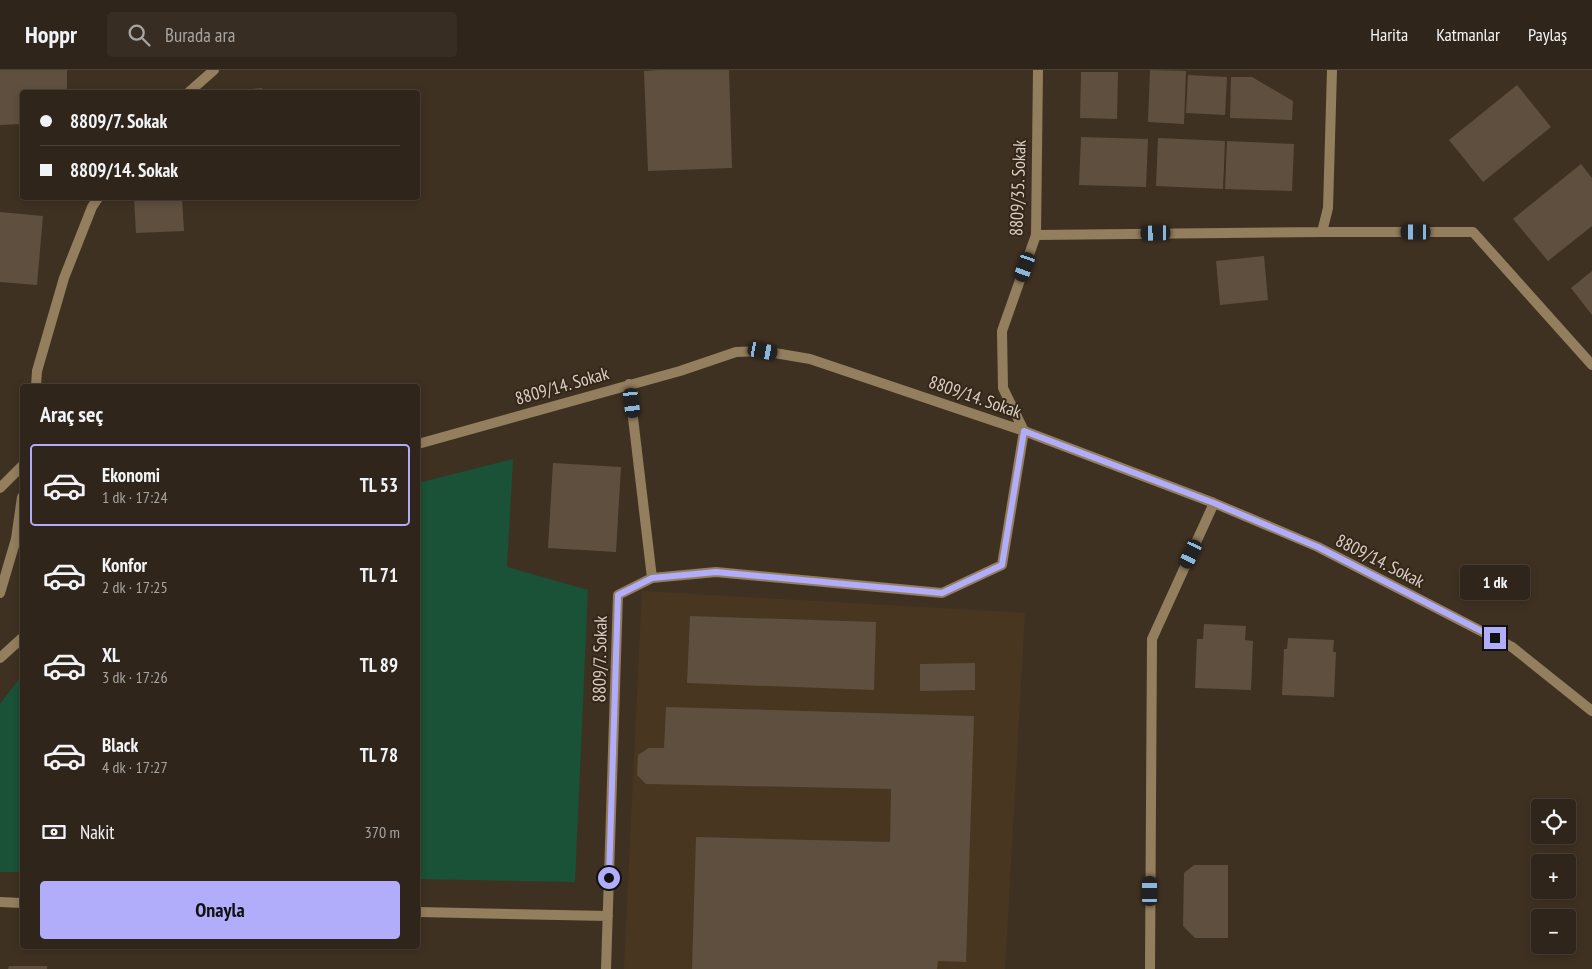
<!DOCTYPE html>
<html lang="tr">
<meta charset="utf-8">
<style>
:root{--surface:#2f251a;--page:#372d23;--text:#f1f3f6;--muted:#a7a5a2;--line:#4a4239;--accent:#b1adfa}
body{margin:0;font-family:"PT Sans Narrow",sans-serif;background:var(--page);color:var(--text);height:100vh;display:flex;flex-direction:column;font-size:19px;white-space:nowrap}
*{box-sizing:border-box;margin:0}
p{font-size:16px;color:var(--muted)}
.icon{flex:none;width:28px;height:28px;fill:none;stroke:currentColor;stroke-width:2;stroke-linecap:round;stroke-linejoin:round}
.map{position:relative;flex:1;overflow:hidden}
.panel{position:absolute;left:20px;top:314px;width:400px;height:565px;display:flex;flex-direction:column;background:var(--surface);border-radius:5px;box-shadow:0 2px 8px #0003,0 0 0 1px var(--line)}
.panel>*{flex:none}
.hud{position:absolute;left:20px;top:20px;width:400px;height:110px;border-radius:5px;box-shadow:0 2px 8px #0003,0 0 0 1px var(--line);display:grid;align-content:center;height:110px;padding:0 20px;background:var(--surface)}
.controls{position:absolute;left:1531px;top:729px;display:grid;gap:10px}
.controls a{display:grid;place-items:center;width:45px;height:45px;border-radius:5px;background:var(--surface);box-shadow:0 2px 8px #0003,0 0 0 1px var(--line);font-size:25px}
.end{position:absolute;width:22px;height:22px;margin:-11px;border:6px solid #b1adfa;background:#111;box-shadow:0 0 0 2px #111}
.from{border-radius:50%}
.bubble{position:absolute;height:35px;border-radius:5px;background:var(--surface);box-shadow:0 2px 8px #0003,0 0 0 1px var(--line);font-size:16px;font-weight:600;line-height:35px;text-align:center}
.car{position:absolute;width:15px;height:30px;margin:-15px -8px;border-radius:6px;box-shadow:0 0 4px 1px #0007;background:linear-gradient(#222 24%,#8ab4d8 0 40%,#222 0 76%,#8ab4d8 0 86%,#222 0)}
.hud b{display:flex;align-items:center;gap:18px;height:48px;font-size:19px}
.hud b+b{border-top:1px solid var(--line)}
.hud i{width:12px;height:12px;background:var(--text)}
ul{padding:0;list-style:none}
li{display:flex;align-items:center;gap:15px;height:82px;margin:0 10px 8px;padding:0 10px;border:2px solid transparent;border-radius:5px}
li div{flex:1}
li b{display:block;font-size:19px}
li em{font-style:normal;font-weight:600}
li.current{border-color:var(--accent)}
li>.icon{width:45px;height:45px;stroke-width:1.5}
h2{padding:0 20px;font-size:22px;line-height:60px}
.pay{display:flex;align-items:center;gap:12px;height:55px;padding:0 20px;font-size:19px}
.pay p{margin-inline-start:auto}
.primary-button{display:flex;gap:10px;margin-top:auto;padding:10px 20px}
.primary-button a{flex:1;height:58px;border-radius:5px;background:var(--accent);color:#111;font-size:20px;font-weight:600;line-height:58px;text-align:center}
header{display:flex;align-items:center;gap:30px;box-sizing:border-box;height:70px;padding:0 25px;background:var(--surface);border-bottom:1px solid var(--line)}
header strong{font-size:24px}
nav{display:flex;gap:28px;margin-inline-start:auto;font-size:18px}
.search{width:350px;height:45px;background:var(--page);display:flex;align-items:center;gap:12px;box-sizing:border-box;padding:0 18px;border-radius:5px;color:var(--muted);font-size:19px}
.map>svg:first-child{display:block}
</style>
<header>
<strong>Hoppr</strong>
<div class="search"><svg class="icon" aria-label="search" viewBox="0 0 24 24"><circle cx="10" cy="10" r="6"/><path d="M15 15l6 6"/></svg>Burada ara</div>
<nav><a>Harita</a><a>Katmanlar</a><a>Paylaş</a></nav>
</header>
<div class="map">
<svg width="1592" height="899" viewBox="0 0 1592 899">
<rect width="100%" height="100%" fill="#3f3122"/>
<path fill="#483621" d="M642 521 1025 543 1005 899H624Z"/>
<path fill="#195236" d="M513 389 507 497 588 520 575 812 418 809V413Z
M22 605V802H0V634Z"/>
<path fill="#5f4f3f" d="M0 0H67V22H22V54L0 55Z
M659 0H729L732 98 648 101 644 1Z
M1150 0 1186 1 1184 54 1148 52Z
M1081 2H1118L1117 49 1080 48Z
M1188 5 1227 7 1225 45 1186 43Z
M1231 7H1252L1293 31 1292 50 1230 48Z
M1517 15 1551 57 1483 112 1449 70Z
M262 18 263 22H233V21Z
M1081 67 1148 69 1146 117 1079 115Z
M1158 68 1225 71 1223 119 1156 116Z
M1227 71 1294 74 1292 121 1225 119Z
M1581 94 1592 108V156L1548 191 1513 149Z
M134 128H182L184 161 136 163Z
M0 142 43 146 37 215 0 212Z
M1264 186 1268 230 1220 235 1216 191Z
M1592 201V245L1571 218Z
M553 393 621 397 616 482 548 478Z
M690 546 876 552 874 620 687 613Z
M1204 554 1246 556 1245 570 1253 571 1251 620 1195 618 1197 569H1203Z
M1288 568 1334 570 1333 582H1336L1334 627 1282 625 1284 579H1287Z
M975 593V620L920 621V594Z
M666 637 974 646 966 892 938 891 937 899H692L696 767 890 772 891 719 646 714 637 705 638 685 649 678H664Z
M1194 795H1228V868H1195L1183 856 1184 803Z
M9 896H47V899H8Z"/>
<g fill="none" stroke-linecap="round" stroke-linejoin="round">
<path stroke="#937e5e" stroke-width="10" d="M189 22 214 0
M1322 162H1473L1592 295
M1036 165 1322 162 1328 138 1332 0
M629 314 652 508
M36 316 37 301 64 208 92 137 98 128
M418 374 680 301 736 282 763 281 810 289 1024 361 1214 433 1318 477 1512 577 1592 641
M0 418 22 396
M0 523 16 469 22 427
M0 588 22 568
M0 832 22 833
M418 842 608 846
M606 899 618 525 652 508 716 502 942 523 1002 495 1024 361 1003 318 1002 261 1036 165 1038 0
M1150 899 1152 569 1214 433"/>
</g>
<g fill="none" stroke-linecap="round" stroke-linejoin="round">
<path stroke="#b1adfa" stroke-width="6" d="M609 808 618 525 652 508 716 502 942 523 1002 495 1024 361 1214 433 1318 477 1495 568"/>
</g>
<g text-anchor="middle" stroke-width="4" stroke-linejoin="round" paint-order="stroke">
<g font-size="18" fill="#d9cfc6" stroke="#352718">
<text transform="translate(1018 118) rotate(-88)" y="6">8809/35. Sokak</text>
<text transform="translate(562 316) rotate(-16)" y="6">8809/14. Sokak</text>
<text transform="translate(975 327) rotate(19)" y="6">8809/14. Sokak</text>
<text transform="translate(1380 491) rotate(27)" y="6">8809/14. Sokak</text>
<text transform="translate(600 589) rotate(-89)" y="6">8809/7. Sokak</text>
</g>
</g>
</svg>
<div class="controls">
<a><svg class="icon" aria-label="locate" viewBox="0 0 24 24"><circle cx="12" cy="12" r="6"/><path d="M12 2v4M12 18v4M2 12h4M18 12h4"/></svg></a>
<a>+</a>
<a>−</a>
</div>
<i class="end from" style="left:609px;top:808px"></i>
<i class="end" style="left:1495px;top:568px"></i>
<div class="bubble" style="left:1460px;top:495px;width:70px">1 dk</div>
<i class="car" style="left:1416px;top:162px;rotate:270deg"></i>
<i class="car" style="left:1156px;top:163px;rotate:269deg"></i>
<i class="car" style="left:1025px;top:197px;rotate:199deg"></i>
<i class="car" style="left:763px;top:281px;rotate:100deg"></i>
<i class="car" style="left:632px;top:333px;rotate:173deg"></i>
<i class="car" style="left:1191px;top:484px;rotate:205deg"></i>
<i class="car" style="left:1150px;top:821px;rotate:0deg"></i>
<div class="hud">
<b><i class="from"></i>8809/7. Sokak</b>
<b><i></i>8809/14. Sokak</b>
</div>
<section class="panel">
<h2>Araç seç</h2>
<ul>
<li class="current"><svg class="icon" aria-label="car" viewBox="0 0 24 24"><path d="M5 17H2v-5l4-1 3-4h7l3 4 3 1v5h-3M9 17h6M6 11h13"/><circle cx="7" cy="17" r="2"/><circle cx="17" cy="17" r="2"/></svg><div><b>Ekonomi</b><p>1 dk · 17:24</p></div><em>TL 53</em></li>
<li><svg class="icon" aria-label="car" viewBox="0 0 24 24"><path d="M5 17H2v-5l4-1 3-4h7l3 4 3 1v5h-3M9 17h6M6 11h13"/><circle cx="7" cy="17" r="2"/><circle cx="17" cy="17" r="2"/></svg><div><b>Konfor</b><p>2 dk · 17:25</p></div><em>TL 71</em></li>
<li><svg class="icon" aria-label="car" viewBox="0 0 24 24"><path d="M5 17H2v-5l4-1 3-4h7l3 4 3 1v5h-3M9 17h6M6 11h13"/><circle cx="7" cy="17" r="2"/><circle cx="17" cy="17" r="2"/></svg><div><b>XL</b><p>3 dk · 17:26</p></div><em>TL 89</em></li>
<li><svg class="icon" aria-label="car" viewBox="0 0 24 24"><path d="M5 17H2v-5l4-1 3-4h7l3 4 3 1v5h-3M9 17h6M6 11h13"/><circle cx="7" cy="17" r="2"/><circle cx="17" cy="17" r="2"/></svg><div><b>Black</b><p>4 dk · 17:27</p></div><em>TL 78</em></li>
</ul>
<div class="pay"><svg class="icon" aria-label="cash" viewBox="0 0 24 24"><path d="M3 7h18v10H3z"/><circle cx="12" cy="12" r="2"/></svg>Nakit<p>370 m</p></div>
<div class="primary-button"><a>Onayla</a></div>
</section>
</div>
